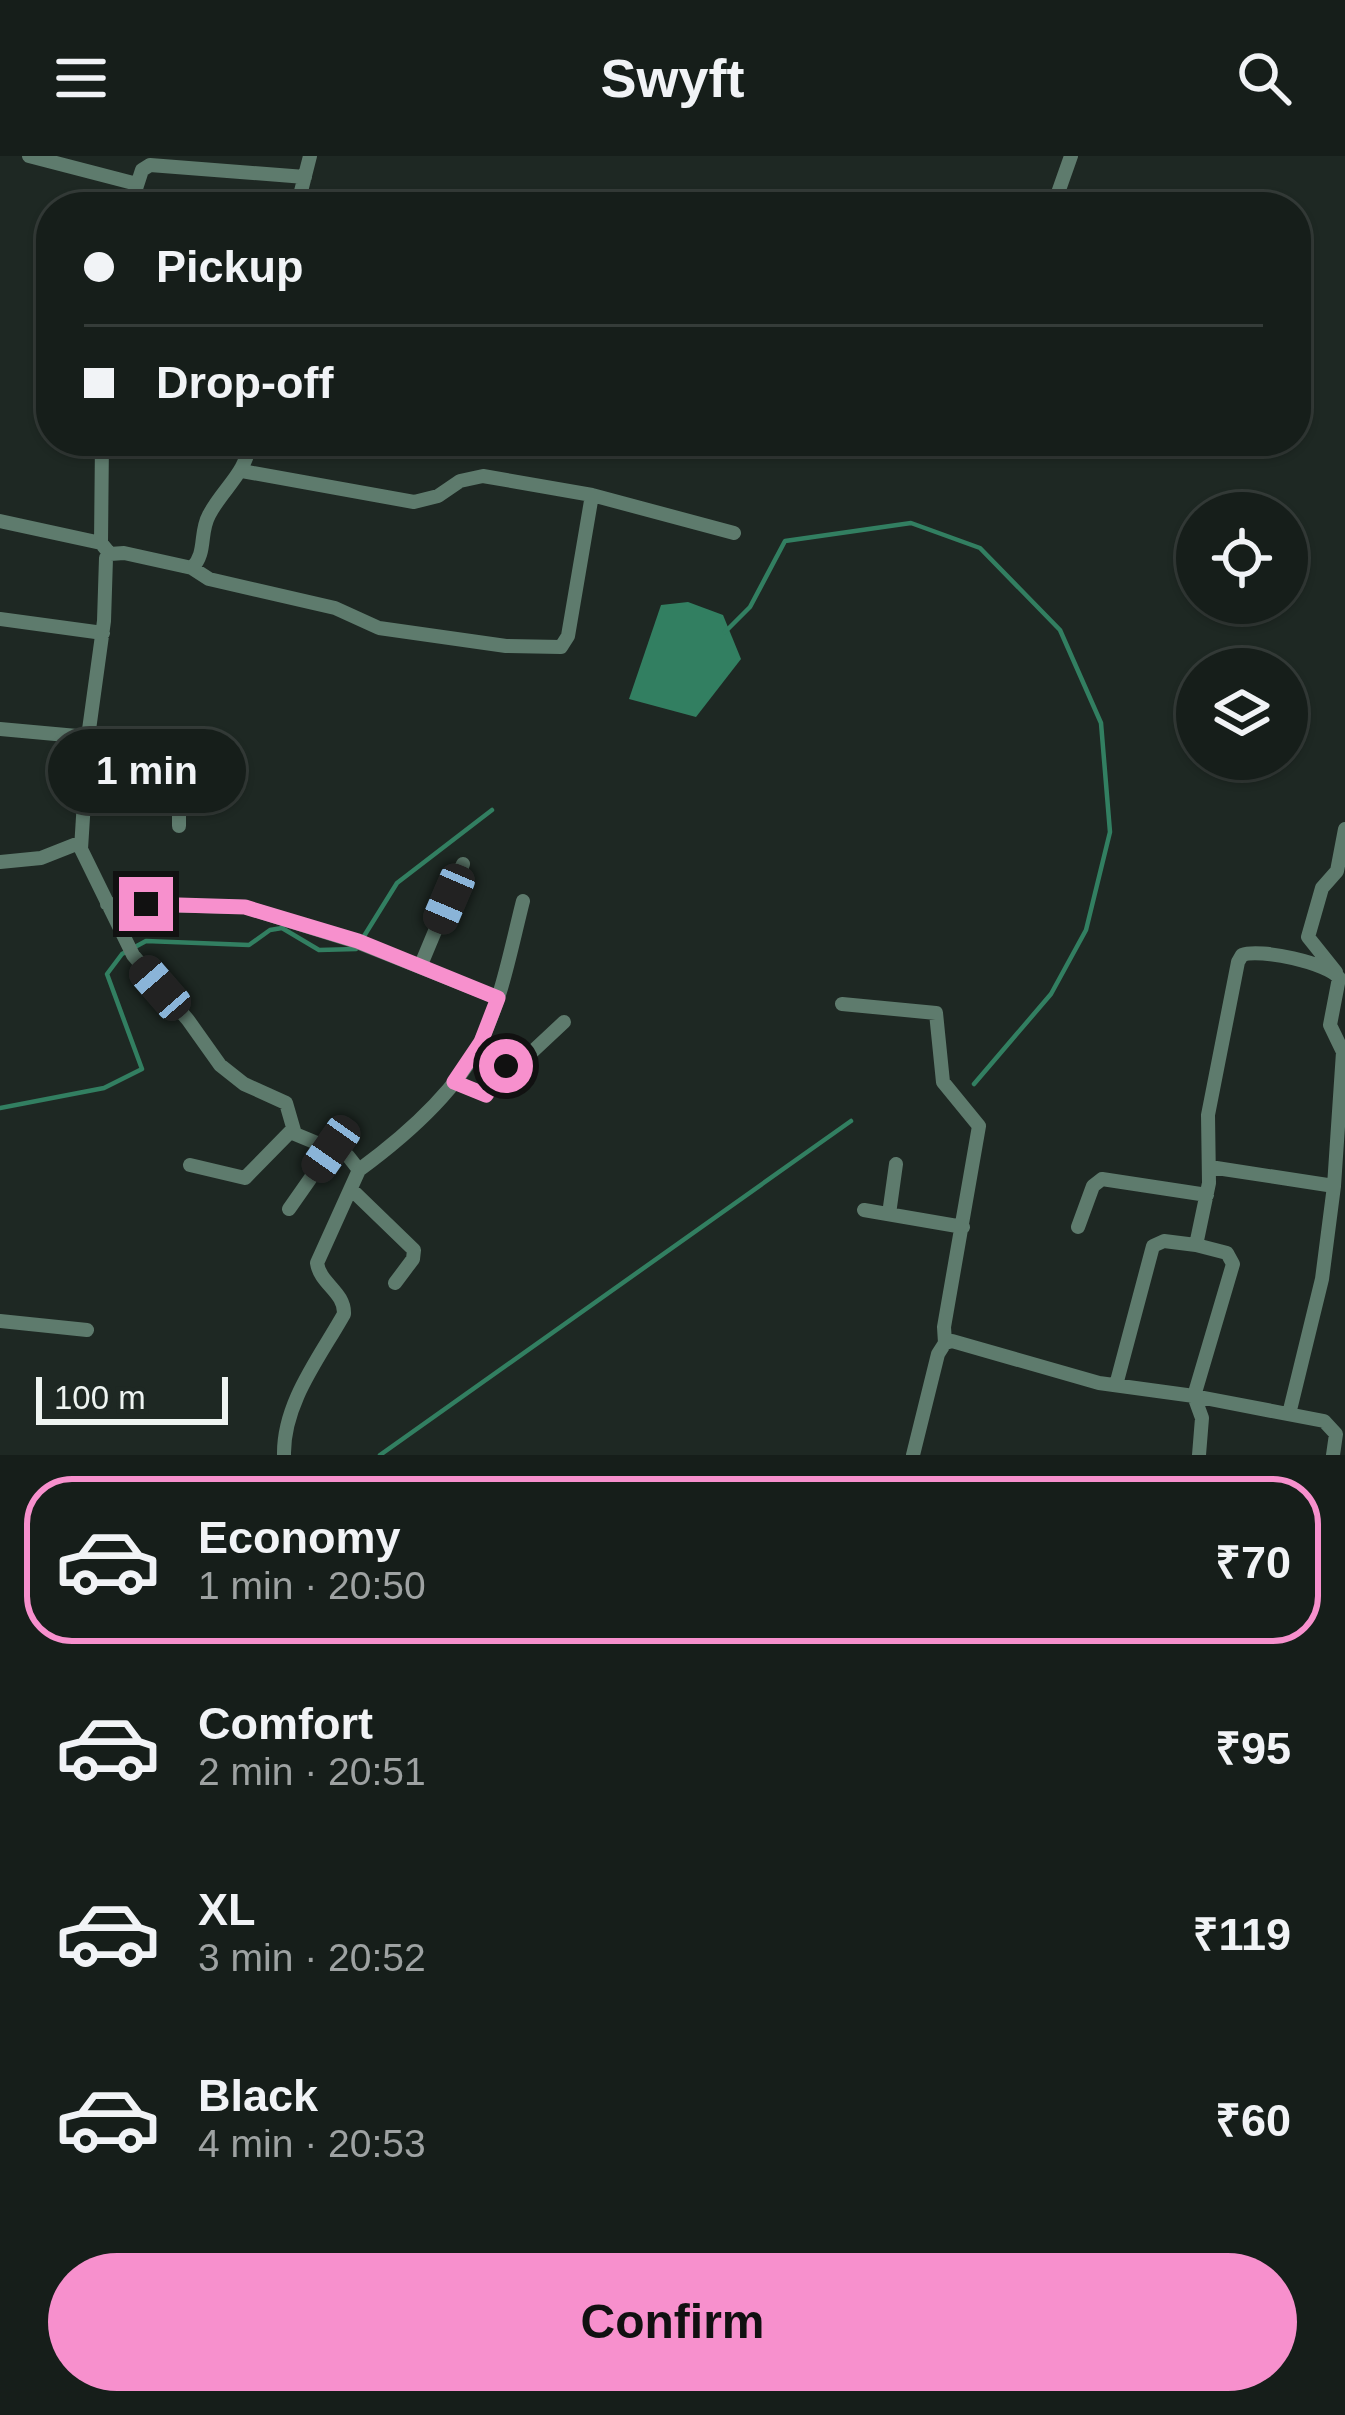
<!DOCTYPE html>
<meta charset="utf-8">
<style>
:root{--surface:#161e1a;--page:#1f2723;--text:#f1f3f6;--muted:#9ea2a2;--line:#353c39;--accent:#f790cd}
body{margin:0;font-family:Arial,sans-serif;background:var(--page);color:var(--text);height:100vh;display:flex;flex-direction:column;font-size:45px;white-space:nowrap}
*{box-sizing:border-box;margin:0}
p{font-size:39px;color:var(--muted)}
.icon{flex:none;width:66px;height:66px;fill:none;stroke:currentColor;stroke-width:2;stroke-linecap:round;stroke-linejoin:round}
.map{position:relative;height:1299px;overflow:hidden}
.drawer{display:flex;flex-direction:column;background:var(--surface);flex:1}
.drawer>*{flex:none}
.top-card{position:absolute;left:36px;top:36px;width:1275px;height:264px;border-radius:48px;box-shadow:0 3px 9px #0004,0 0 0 3px var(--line);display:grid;align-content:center;height:264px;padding:0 48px;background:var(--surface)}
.controls{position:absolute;left:1176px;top:336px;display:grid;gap:24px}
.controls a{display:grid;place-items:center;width:132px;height:132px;border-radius:50%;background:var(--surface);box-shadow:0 3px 9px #0004,0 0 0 3px var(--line);font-size:60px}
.scale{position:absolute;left:36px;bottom:30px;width:192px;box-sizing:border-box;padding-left:12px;border:6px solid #eef4f1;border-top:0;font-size:33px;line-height:42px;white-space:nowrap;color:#eef4f1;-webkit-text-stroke:9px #1e2823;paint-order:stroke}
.end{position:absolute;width:54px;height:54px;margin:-27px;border:15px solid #f790cd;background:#111;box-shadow:0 0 0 6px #111}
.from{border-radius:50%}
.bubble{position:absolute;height:84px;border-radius:42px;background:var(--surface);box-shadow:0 3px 9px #0004,0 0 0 3px var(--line);font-size:39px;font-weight:700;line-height:84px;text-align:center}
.car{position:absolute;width:36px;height:72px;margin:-36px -18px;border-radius:15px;box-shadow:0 0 9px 3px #0007;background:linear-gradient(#222 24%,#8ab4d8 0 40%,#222 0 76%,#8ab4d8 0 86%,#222 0)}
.top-card b{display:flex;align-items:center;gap:42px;height:114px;font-size:45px}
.top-card b+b{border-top:3px solid var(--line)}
.top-card i{width:30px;height:30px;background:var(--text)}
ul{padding:21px 0 0;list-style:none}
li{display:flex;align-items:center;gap:36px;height:168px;margin:0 24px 18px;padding:0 24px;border:6px solid transparent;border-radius:48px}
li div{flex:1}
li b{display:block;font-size:45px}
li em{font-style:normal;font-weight:700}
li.on{border-color:var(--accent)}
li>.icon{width:108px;height:108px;stroke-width:1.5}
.action{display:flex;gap:24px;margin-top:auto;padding:24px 48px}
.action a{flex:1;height:138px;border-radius:72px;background:var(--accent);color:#111;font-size:48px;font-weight:700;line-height:138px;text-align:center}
header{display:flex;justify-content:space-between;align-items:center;height:156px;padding:0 48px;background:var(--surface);font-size:54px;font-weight:700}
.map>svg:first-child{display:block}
</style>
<header><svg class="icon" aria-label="menu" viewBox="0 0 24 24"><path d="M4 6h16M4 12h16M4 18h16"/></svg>Swyft<svg class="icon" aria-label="search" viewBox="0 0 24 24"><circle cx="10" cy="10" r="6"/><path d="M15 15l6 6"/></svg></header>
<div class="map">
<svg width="1345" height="1299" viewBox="0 0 1345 1299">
<rect width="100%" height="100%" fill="#1e2823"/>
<path fill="#327f61" d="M688 446 723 459 741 503 696 561 629 543 661 449Z"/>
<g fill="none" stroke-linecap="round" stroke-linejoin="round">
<path stroke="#327f61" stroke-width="4.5" d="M725 476 750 451 785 385 911 367 980 392 1060 474 1101 567 1110 676 1086 774 1051 838 974 928
M0 952 104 932 142 913 107 818 122 798 146 785 249 789 270 774 282 772 319 794 356 793 397 727 492 654
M380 1299 851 965"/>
<path stroke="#5e7b6d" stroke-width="14" d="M29 0 137 28
M130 51 142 14 150 9 305 21
M297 51 310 0
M1053 51 1071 0
M250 285C247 317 223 332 209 359 199 377 207 397 192 412L124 397 110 398 106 402 104 465 88 581 81 693 133 799 188 864 220 909 244 928 286 947 295 978 348 1000 359 1014 317 1107C320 1128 345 1136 344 1158 320 1201 283 1247 284 1299
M242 315 414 346 438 340 460 325 483 320 592 339 734 377
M0 365 101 387 110 398
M101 387 102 285
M192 412 209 423 335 452 379 472 506 490 561 491 568 480 592 339
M0 463 103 477
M0 573 88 581
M86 626 179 629V670
M179 629H208
M0 706 41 702 79 687
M107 748 245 751 357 786 498 842
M420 811 463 708
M1336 816 1308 781 1322 732 1337 715 1345 673
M842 848 936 857 943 926 979 970 944 1171 945 1187
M454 926 486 939 510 906 533 895 564 866
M190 1009 245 1022 292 974
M1210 1011 1334 1030
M359 1014C404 981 455 937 480 887 502 843 511 792 523 745
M352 1034 414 1094 413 1103 395 1127
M289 1053 331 993
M864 1054 963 1071
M889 1058 896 1008
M1078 1071 1093 1030 1102 1023 1207 1039
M1196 1089 1227 1097 1233 1108 1194 1240 1202 1262 1199 1299
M0 1165 87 1174
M1116 1229 1153 1090 1164 1085 1196 1089 1209 1027 1208 959 1238 806 1242 799C1260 792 1328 807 1339 822L1330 869 1343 896 1334 1030 1322 1123 1289 1258
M913 1299 938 1198 945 1187 952 1185 1099 1227 1194 1240 1324 1265 1336 1278 1333 1299"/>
</g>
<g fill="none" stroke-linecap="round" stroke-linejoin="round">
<path stroke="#f790cd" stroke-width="15" d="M146 748 245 751 358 785 498 842 481 886 454 926 486 939 506 910"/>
</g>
</svg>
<div class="controls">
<a><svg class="icon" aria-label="locate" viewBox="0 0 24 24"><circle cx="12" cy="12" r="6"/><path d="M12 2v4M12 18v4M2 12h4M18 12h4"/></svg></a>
<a><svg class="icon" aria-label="layers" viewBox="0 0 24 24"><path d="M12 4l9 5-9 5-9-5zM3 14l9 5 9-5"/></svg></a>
</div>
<div class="scale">100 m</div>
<i class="end from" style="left:506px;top:910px"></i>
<i class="end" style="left:146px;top:748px"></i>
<div class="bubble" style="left:48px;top:573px;width:198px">1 min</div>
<i class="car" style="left:449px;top:743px;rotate:203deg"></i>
<i class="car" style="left:160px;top:832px;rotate:319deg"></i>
<i class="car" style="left:331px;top:993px;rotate:215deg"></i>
<div class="top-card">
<b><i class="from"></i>Pickup</b>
<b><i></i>Drop-off</b>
</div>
</div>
<section class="drawer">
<ul>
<li class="on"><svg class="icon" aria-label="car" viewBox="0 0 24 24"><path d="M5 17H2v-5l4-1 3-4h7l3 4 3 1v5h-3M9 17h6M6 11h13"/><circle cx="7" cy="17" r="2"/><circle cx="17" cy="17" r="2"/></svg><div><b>Economy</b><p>1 min · 20:50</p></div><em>₹70</em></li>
<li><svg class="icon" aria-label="car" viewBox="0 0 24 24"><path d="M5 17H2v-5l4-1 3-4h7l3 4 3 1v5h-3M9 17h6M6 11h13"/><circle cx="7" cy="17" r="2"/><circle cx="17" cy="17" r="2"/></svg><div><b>Comfort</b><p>2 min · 20:51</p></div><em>₹95</em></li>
<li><svg class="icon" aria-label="car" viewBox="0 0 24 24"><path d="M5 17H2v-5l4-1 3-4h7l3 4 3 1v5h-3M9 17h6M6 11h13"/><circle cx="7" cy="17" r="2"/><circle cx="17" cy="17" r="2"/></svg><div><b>XL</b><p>3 min · 20:52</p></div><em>₹119</em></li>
<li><svg class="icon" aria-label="car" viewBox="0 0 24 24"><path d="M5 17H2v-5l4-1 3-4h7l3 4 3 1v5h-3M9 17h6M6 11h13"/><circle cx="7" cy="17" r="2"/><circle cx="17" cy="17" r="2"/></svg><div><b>Black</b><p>4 min · 20:53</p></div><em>₹60</em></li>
</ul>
<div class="action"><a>Confirm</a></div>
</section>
